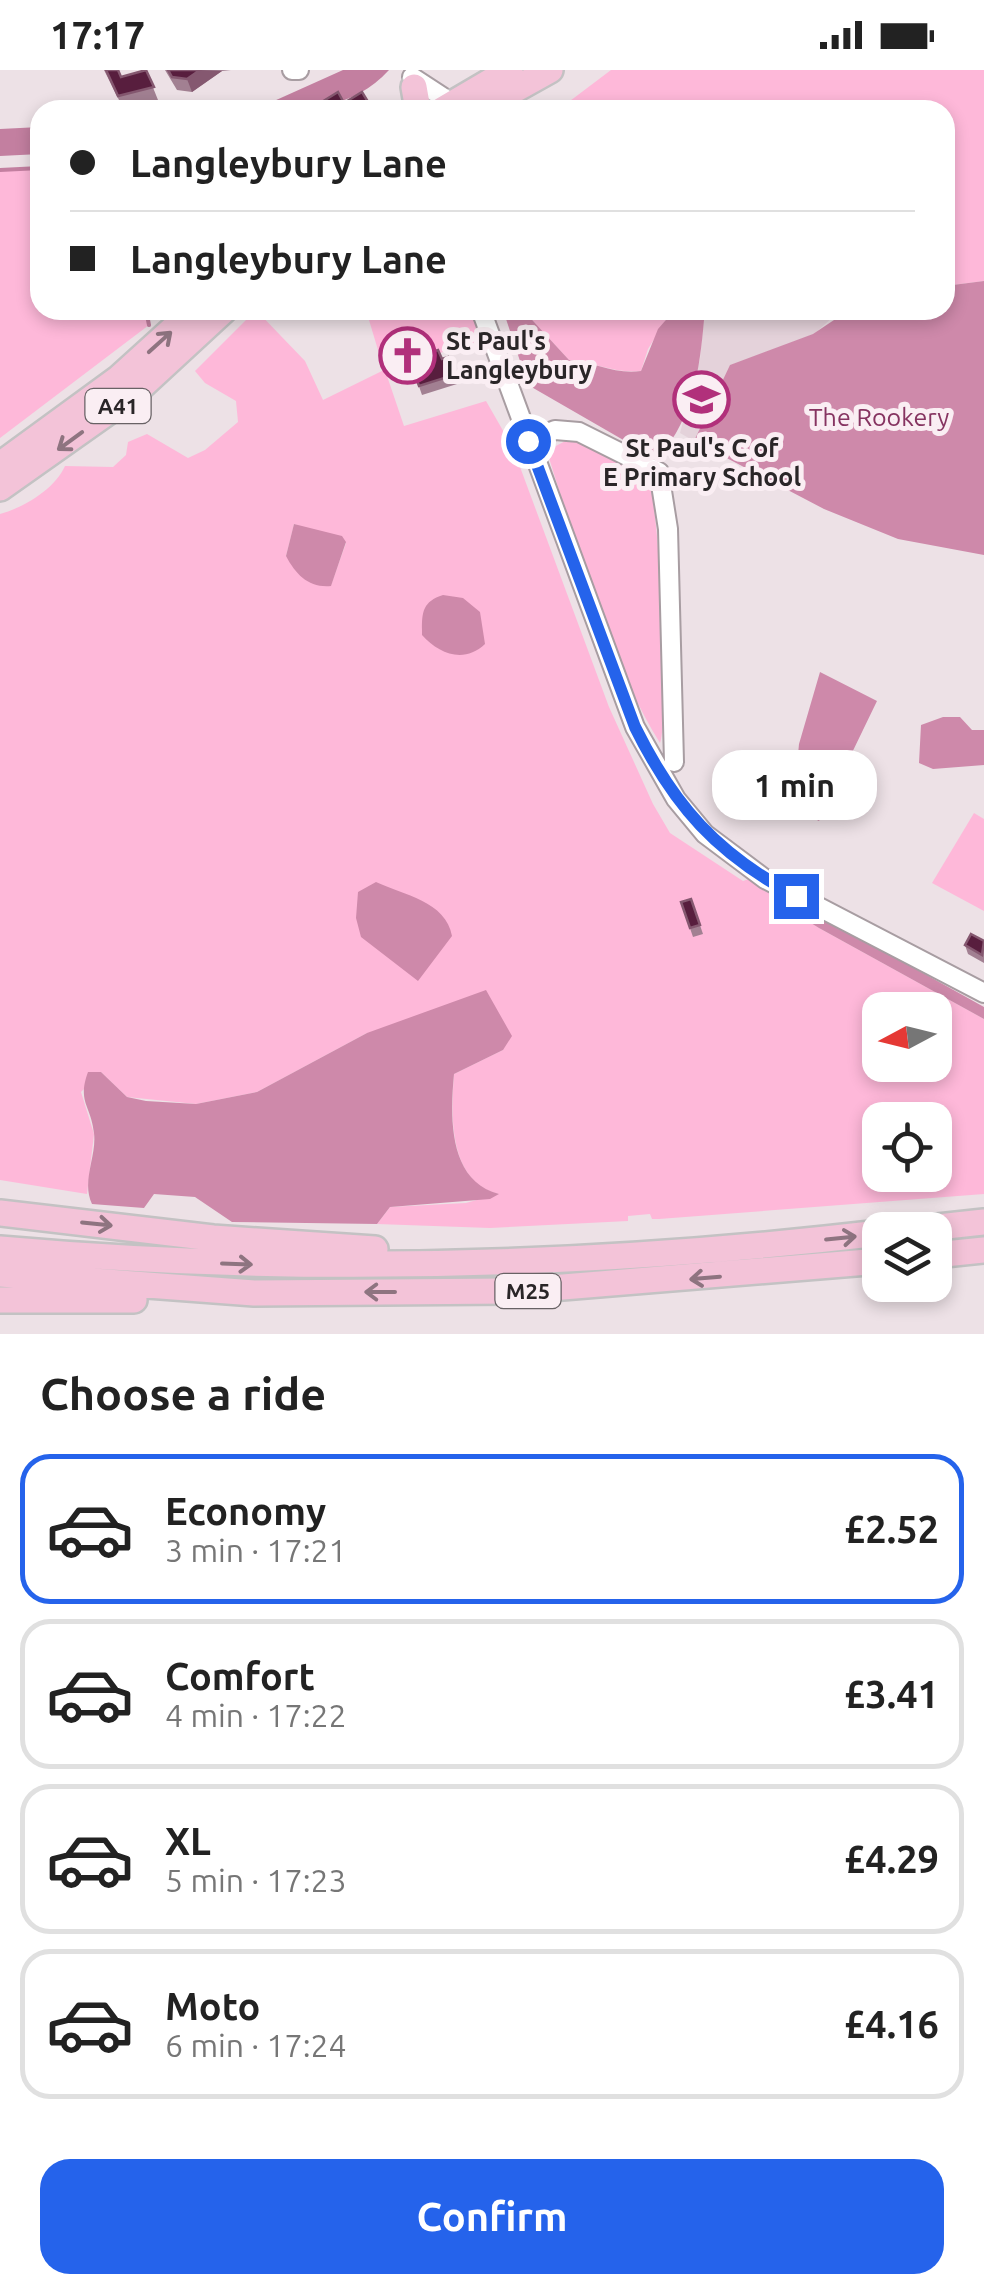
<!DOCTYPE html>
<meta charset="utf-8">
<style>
:root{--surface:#fff;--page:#f2f2f2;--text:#222;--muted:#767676;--line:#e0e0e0;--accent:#2563eb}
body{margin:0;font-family:Ubuntu,sans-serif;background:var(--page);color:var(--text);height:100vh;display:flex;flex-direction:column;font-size:38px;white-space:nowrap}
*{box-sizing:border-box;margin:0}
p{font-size:32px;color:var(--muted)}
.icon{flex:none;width:55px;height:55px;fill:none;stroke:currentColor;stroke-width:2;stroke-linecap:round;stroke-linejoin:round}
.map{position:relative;height:1264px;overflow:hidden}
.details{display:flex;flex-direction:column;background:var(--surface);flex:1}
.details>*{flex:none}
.guide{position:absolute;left:30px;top:30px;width:925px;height:220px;border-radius:30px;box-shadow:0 5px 15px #0003;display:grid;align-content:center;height:220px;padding:0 40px;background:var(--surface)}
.needle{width:65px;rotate:263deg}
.controls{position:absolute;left:862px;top:922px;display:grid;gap:20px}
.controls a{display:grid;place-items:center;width:90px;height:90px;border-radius:20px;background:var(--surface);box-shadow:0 5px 15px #0003;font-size:50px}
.end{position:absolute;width:45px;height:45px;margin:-22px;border:12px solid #2563eb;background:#fff;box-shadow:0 0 0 5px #fff}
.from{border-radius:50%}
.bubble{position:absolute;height:70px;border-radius:30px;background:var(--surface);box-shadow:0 5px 15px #0003;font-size:32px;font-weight:600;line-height:70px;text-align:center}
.guide b{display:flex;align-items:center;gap:35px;height:95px;font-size:38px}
.guide b+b{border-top:2px solid var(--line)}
.guide i{width:25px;height:25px;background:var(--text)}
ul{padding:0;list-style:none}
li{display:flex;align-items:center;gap:30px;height:150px;margin:0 20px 15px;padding:0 20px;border:5px solid var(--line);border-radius:30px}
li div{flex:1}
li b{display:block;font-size:38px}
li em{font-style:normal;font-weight:600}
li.on{border-color:var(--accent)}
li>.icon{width:90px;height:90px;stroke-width:1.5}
h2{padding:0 40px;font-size:45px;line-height:120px}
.action{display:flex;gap:20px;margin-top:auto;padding:20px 40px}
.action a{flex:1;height:115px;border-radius:30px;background:var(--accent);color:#fff;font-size:40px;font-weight:600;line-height:115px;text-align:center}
.status{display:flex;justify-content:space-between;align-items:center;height:70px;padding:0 50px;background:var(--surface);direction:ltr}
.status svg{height:28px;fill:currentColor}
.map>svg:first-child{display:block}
</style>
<div class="status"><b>17:17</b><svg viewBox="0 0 49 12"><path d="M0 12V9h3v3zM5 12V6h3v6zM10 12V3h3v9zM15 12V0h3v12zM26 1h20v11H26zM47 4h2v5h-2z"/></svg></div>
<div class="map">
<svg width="984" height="1264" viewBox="0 0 984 1264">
<rect width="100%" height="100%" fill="#ede1e6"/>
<path fill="#e4d2da" d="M672 240H833V247L814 264 731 295 694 371 680 363 700 289 704 250Z"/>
<path fill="#feb8d9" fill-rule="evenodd" d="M611 0H984V211L945 216V40H558Z
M40 98V240H146L149 255 0 368V100Z
M256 240 305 291 323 330 384 300 366 240H476L485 269 385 300 404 356 486 331 513 378 609 637 653 734 670 763 743 811 749 809C776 825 794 842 819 858L984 949V1124L659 1149H652L650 1144 628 1146V1151L490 1158 377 1154 390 1137 466 1133 498 1124C448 1111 451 1045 454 1004L503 980 367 963 257 1022 196 1034 127 1027 101 1002 81 1022 94 1064 87 1124 0 1110V444C23 438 55 419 65 396L113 397 126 385 128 372 147 364 188 388 205 380 238 352 236 331 205 313 195 301ZM294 454 346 473 331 515 286 486ZM880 940H935V995H880ZM880 1050H935V1105H880Z
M523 240H672L648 279 641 301C616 304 594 292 569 290Z
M573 367C595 378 632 389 647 408 660 425 669 655 660 673 608 588 579 483 549 388L552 378Z
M974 743 984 749V841L932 813Z"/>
<path fill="#ce89aa" d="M984 211V485L898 469 824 439 694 371 730 295 813 264 849 240H945V216Z
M503 240H523L569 290C594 292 616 305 641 301L658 259 672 243 704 250C700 297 693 349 660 385L632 375 528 315Z
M294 454 342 466 346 472 331 516C309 518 296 505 286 486Z
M443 525 463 528 480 542 485 574C464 594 439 584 422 565 422 544 421 532 443 525Z
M820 602 877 631 819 751 793 738 799 674Z
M943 647H960L972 660H984V695L933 699 919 693 921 655Z
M376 812C403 825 446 831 452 866L418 911 361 867 356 848 358 822Z
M792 835 835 854 984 937V949L819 858 793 842Z
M486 920 512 966 503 980 454 1004C450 1046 448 1111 499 1124L490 1129 390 1137 377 1154 232 1152 195 1127 154 1124 144 1138 92 1134C81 1111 97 1086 94 1063 91 1035 77 1032 88 1002H101L127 1027 146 1031 196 1034 257 1022 367 963Z"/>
<path fill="#c37fa0" d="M343 0H389C351 41 305 40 254 40Z
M40 57V84L0 86V59Z"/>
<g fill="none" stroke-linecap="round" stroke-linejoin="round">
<path stroke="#c37fa0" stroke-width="4" d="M0 100 40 98
M146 240 149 255"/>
<defs>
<path id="minor" d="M292 0H299
M412 7 458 37
M481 240 635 657 676 729 705 764 765 809 984 923
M528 371 555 360 579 362 659 402 668 459 674 692"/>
<path id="highway" d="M414 17 418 40
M442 40 510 0
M478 40 550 0
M0 395 119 308 194 240
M0 418 133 324 224 240
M0 1143 213 1168 375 1179
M910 1160 984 1152
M0 1179C293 1205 587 1197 880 1163
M935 1185 984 1180
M0 1204 254 1223 514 1221 880 1191
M0 1230H134"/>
</defs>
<use href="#minor" stroke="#a89da2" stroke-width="22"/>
<use href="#highway" stroke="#c3c2c3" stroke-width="30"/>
<use href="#minor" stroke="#fff" stroke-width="18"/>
<use href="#highway" stroke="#f3c3d8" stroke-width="25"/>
</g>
<path fill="#a28092" d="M104 0H118L121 7 146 0 158 30 123 38Z
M165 0H231L222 1 192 22 177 20Z
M448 287 457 314 422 325 413 299Z
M691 829 703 864 693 867 681 832Z
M984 871V893L968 884 965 875Z"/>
<path fill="#855870" d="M200 0 222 1 192 22 187 9Z"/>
<path fill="#581e3e" stroke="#855870" stroke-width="2.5" d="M106 0H118L121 7 146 0 154 17 118 26Z
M168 0H200L187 9 172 7Z
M338 22 344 33 362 22 373 40H339L338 38 335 40H309Z
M438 280 442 289 448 287 454 305 419 316 413 299 431 293 428 283Z
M691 829 700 855 690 858 681 832Z
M971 864 984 871 982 885 965 875Z"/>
<defs><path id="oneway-shaft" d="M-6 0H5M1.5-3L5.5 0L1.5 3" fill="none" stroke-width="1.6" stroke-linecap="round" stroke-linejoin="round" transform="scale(2.5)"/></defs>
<g stroke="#8e7480">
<use href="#oneway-shaft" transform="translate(160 272) rotate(-42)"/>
<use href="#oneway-shaft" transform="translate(70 371) rotate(144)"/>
<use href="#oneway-shaft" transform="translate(97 1154) rotate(6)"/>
<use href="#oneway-shaft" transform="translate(841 1168) rotate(-6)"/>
<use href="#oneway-shaft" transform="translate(237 1194) rotate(2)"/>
<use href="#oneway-shaft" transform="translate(705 1208) rotate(175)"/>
<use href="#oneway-shaft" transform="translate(380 1222) rotate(180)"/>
</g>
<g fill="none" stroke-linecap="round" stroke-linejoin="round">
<path stroke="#2563eb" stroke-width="12" d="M528 371 635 657C674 736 717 784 796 826"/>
</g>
<defs>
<symbol id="church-ring" viewBox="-11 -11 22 22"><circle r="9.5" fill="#faeef3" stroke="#b1307b" stroke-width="1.5"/><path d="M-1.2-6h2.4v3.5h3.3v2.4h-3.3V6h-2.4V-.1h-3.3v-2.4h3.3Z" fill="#b1307b"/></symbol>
<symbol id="school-ring" viewBox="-11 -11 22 22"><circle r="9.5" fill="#faeef3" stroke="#b1307b" stroke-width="1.5"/><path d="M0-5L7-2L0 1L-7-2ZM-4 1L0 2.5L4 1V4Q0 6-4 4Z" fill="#b1307b"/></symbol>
</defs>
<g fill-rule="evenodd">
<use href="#church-ring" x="376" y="254" width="63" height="63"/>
<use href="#school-ring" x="670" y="298" width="63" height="63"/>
</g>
<g text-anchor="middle" stroke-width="10" stroke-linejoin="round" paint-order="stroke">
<g fill="#faeef3" stroke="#686265" stroke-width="2.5">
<rect x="85.5" y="319" width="65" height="34" rx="8"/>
<rect x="495.5" y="1204" width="65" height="34" rx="8"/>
</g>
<g font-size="22" font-weight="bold" fill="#2a2628">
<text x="118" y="344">A41</text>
<text x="528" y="1229">M25</text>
</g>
<g font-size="25" font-weight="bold" fill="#2a2628" stroke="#faeef3" text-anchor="start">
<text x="446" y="280">St Paul's<tspan x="446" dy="29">Langleybury</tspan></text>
<text x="702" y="387" text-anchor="middle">St Paul's C of<tspan x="702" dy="29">E Primary School</tspan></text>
</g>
<g font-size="25" fill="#863461" stroke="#faeef3">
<text x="879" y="356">The Rookery</text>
</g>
</g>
</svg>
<div class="controls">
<a><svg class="needle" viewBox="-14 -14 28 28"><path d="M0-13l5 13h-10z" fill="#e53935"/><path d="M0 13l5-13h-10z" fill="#767676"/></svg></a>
<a><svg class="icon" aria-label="locate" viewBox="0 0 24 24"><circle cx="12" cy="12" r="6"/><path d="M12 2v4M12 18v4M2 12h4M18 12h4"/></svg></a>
<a><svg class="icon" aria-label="layers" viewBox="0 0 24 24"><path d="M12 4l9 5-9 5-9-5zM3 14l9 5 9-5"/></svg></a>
</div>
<i class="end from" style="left:528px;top:371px"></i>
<i class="end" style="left:796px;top:826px"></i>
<div class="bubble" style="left:712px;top:680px;width:165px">1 min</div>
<div class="guide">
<b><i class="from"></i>Langleybury Lane</b>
<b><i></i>Langleybury Lane</b>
</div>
</div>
<section class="details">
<h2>Choose a ride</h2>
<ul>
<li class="on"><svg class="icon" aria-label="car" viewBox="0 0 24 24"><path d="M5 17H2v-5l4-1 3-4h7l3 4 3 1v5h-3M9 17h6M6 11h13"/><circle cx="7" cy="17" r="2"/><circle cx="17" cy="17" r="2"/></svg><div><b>Economy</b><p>3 min · 17:21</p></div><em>£2.52</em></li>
<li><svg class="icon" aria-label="car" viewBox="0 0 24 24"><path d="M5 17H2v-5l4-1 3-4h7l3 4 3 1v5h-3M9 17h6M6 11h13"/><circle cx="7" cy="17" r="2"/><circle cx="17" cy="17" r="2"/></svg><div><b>Comfort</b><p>4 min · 17:22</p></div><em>£3.41</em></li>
<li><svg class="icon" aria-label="car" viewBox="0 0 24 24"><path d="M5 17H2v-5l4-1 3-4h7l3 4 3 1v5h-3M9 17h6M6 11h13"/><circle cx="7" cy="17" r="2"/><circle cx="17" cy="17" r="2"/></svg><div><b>XL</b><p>5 min · 17:23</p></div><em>£4.29</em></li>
<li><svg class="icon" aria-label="car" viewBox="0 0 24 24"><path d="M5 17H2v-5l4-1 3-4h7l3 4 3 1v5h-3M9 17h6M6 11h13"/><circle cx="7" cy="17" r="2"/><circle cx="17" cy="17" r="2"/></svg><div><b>Moto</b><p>6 min · 17:24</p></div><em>£4.16</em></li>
</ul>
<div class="action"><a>Confirm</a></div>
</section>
